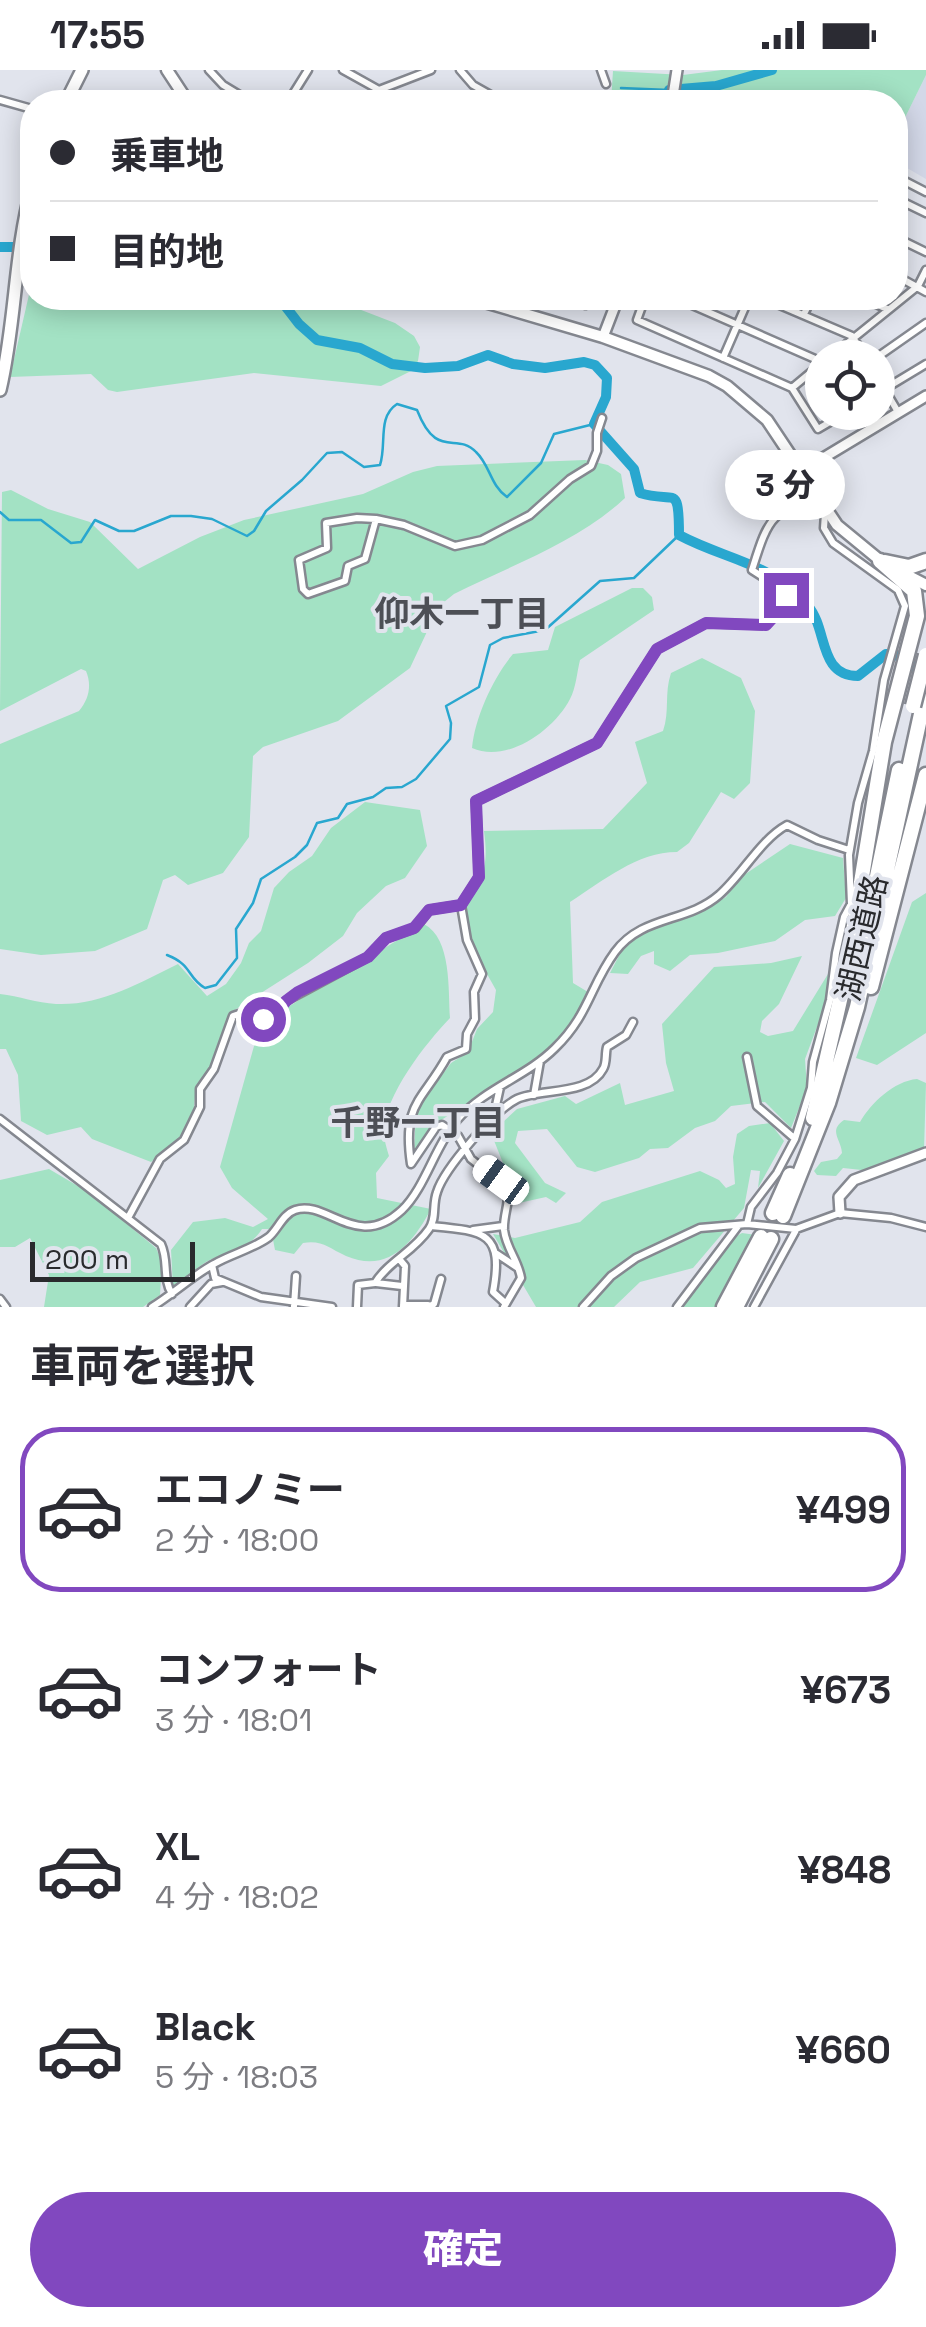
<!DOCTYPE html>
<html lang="ja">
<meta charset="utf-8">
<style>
:root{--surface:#fff;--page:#f2f2f3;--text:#2b2b33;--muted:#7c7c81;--line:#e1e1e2;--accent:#8148bf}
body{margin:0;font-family:"Space Grotesk","Noto Sans JP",sans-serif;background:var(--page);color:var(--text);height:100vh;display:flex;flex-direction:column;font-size:38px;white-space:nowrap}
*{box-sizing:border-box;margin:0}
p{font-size:32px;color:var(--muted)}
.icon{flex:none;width:55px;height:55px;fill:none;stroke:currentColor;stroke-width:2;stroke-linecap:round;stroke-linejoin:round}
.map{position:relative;height:1237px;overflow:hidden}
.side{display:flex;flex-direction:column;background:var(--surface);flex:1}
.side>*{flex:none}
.banner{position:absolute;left:20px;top:20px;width:888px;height:220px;border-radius:40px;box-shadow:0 5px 25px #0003;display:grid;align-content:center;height:220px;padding:0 30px;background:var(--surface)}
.fabs{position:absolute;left:805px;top:270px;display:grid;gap:20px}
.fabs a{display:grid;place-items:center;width:90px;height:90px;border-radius:50%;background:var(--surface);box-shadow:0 5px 25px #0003;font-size:50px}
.scale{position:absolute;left:30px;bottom:25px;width:165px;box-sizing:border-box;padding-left:10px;border:5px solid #292a2d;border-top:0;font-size:28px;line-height:35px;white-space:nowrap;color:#292a2d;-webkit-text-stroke:8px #e1e4ed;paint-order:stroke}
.end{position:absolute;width:45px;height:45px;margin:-22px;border:12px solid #8148bf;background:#fff;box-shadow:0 0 0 5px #fff}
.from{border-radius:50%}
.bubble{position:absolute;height:70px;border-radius:35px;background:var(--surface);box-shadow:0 5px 25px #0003;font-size:32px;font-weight:800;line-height:70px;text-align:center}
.car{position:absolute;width:30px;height:60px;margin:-30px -15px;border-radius:12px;box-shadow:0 0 8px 2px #0007;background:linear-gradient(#fff 24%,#345 0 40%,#fff 0 76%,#345 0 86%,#fff 0)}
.banner b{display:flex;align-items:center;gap:35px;height:95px;font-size:38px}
.banner b+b{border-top:2px solid var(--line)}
.banner i{width:25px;height:25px;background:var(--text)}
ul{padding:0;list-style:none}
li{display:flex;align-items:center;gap:30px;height:165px;margin:0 20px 15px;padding:0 10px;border:5px solid transparent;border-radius:40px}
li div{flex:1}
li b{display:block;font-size:38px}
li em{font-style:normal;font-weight:800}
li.active{border-color:var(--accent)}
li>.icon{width:90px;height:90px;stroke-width:1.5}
h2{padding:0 30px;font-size:45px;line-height:120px}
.cta{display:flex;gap:20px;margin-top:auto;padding:20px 30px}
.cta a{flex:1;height:115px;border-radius:60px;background:var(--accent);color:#fff;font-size:40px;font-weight:800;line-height:115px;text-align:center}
.status{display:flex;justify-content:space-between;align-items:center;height:70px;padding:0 50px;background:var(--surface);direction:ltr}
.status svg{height:28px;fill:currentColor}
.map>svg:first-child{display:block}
</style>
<div class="status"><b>17:55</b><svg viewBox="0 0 49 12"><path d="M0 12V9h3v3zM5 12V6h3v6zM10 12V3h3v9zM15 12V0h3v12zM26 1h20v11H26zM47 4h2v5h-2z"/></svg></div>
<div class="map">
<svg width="926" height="1237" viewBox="0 0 926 1237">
<rect width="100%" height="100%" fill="#e1e4ed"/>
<path fill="#d3d8e8" d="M926 5V109L895 91V68Z"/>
<path fill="#a3e2c4" d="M722 0H926V5L895 68V32H611L613 1 683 5Z
M31 216 32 228H330L395 253 414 266 420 277 418 291 411 301 381 316 254 303 117 322 108 320 91 304 10 307Z
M585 390 608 395 621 404 625 428C578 472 512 495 454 524L439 536 410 598 338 651 263 677 253 686 249 767 223 803 188 815 175 805 163 810 147 859 95 881 41 885 0 879V674L79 641C89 629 92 615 86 601L81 599 0 641 2 422 11 420 48 439 90 452 138 499 200 467 244 450 363 424 413 402 437 396Z
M632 518H643L652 527 654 540 580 590C577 602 576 618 570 629 554 660 507 694 472 678 475 647 493 608 513 584L548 580 555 557Z
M702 588 741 608 755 641 750 713 734 729 721 722 689 773 677 782C637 782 603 811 570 832L573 913 588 922 569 958 539 987 432 1056 414 1084 416 1040 451 993 468 982 477 959 493 942 496 920 469 872 463 838C483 808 489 798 484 761L603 759 647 713 635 672 663 661C670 641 664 624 671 603Z
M365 732 420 740 427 776 405 808 386 816 357 843 343 866 308 893 230 943 212 996 196 1016 194 1038 179 1069 151 1092 92 1069 81 1057 47 1065 21 1051 18 1005 6 979H0V924C19 926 37 933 56 934 100 936 139 913 178 894L207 926 226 914 241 893 249 873 261 861 274 818 289 802 312 786 331 758Z
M790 774 843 788 846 828 835 846 805 850 775 871 718 883 690 885 670 901 654 894V881L641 886 628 904 610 903 624 876 647 860 696 844 726 827 738 809Z
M926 823V963L877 995 856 988 912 832Z
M424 854C452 869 448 920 450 948 426 973 383 1027 384 1063 384 1070 387 1079 389 1086L376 1103 377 1128 431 1139C413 1173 388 1204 346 1186 328 1178 323 1170 303 1173L294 1184 275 1180 271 1159H262C249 1180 226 1181 206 1192 195 1199 184 1209 173 1218L171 1180 193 1152 225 1148 253 1157 268 1149 232 1118 220 1097 258 962 283 940Z
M802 886 779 934 762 951 760 962 768 966 793 961 828 904 827 930 805 989 807 1018 791 1058 765 1032 731 1036 715 1051 695 1058 668 1078 650 1079 639 1088 595 1102 577 1097 547 1059 518 1061 515 1073 545 1113 566 1123 556 1133 546 1127 519 1133 491 1063 517 1039 565 1026 576 1034 620 1013 625 1035 674 1021 666 993 662 954 714 897 771 893Z
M917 1009 926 1013 924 1080 871 1101 843 1098 836 1106 817 1105 814 1101 821 1092 837 1089 842 1083C841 1069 828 1061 844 1050L860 1052C871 1033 894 1011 917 1009Z
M770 1053 784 1071 758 1118 760 1101 751 1100 744 1138 693 1198 640 1212 614 1237H536L493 1164 515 1168 580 1152 602 1132 700 1101 719 1110 726 1118 735 1114 733 1087 737 1064 749 1056Z
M49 1099 88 1122 156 1178 162 1192 160 1225 143 1237H44L49 1205 30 1168 15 1177H0V1110Z
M742 1163 756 1165 718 1237H681L735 1167Z"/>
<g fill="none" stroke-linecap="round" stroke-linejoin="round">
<path stroke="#29a7cf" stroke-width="2.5" d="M621 18 669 20
M0 442 9 450H41L71 473 81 472 95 450 119 461H134L171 446H191L212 449 247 466 254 461 266 441 302 410 327 383 342 382 364 397 380 395C387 374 377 347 397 334L417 340C437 391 456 361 476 382 490 395 490 415 507 427L541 393 554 364 594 354
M167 885C193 895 187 908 205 918L216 915 237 888 236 859 253 833 261 809 295 787 307 775 317 753 338 748 347 734 373 727 386 718 402 717 416 709 450 669 451 653 446 636 479 617 490 575 503 568 545 560 600 511 634 508 679 465"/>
<path stroke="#29a7cf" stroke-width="10" d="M669 20 716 16 772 0
M0 177H32
M279 228 299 254 317 270 360 278 392 294 425 298 458 296 488 285 513 294 545 298 584 292 595 295 607 308 606 327 594 354 634 399 640 423C675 434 679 412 679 465 728 491 767 490 808 536 828 559 818 606 858 606L886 584 899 586 925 605"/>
<defs>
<path id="minor" d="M209 0 223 15 251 32
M343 0 379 20 431 0
M460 0 473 15 503 32
M601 0 606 14
M0 30 32 39
M288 32 308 0
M546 32 570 27
M895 106 926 122
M895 128 926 143
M895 167 926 182
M895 205 926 222
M557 228 585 235 588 228
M645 228 637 250 792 318 818 359 847 342
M676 228 822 292
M763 228 852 266 866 288
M863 228 887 239
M511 239 516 228
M804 244 812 228
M723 288 749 228
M829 288 918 216 926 200
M876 288 926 253
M878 308 898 342
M792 318 822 293
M878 323 926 294
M357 448 376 449 365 489 348 496 345 511 308 524 303 519 299 490 327 478 326 453Z
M376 449 404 455 455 476 482 470 530 445 570 409 591 396 597 381V363L602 348
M461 835 467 870 482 904 474 922 475 949 467 964 466 979 447 987C422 1032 402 1033 411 1094L436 1057 442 1055 458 1066 471 1089 508 1118C510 1132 503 1146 504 1160 506 1178 518 1190 521 1208L504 1237
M747 987 757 1036 794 1068
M534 1025 540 991
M0 1049 161 1174C169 1191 162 1208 172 1224
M493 1049 500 1017
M129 1146 160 1089 184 1070 200 1037V1019L214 999 233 946 245 942 254 948 272 947 286 931 368 887 386 868 415 858 429 840 461 835 479 807 476 731 597 673 657 579 706 553 766 555 787 531 780 518 752 500C766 456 773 426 825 443
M747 1154 751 1137 777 1103 795 1069 811 1018 813 992 830 930 836 883 844 847 851 834 849 785 858 733 873 681 884 610 905 536 898 520 833 473 824 458 825 443
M431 1156C485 1161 504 1162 493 1222L504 1232
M473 1160 503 1156
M497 1184 518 1198
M400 1190 405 1196 403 1237
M212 1195 215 1208 261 1227 332 1237
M376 1213 402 1216
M0 1229 6 1237
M403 1235H428
M294 1236 296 1206
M152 1237C173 1224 192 1206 214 1194 231 1184 253 1179 269 1167 278 1159 283 1144 295 1140 327 1129 357 1182 402 1140 425 1118 435 1076 457 1050 485 1018 526 1007 555 978 589 945 590 916 615 882 642 845 687 853 719 825 743 804 760 770 787 755L818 770 849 780
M190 1237 211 1214 222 1212
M357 1237 358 1215 375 1213C389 1191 413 1182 429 1159 437 1148 432 1135 437 1122 444 1099 495 1040 517 1029 540 1018 589 1026 603 999 607 993 605 984 607 977L626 965 633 952
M428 1237 434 1234 441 1209
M583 1237 611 1206 636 1188 700 1158 747 1154 796 1159 840 1143 891 1148 926 1157
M677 1237 739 1155
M754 1237 796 1160"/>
<path id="tertiary" d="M672 32 677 0
M603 267 618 228
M800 402 926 326
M840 1143 839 1127 854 1110 926 1083"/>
<path id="secondary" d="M167 0 188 32
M471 228 603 267 709 306 727 316 767 350 837 455 882 492
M897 500 926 515"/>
<path id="primary" d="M66 32 82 0
M0 320C16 253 14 184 32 118"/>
<path id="motorway" d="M885 492 909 497 926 491
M874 821 899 700
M871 917 926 705
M813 1048 846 904 884 672 917 546 914 521 880 491
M773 1143 790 1105
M783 1146 828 1033 857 937 926 621
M724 1237 761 1167
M736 1237 771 1169"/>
</defs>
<use href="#minor" stroke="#858890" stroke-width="11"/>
<use href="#tertiary" stroke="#858890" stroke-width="14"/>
<use href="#secondary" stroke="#858890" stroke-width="15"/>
<use href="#primary" stroke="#858890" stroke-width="16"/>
<use href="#motorway" stroke="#858890" stroke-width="19"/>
<use href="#minor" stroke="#fff" stroke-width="6"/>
<use href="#tertiary" stroke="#fff" stroke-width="9"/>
<use href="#secondary" stroke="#fff" stroke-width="10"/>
<use href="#primary" stroke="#fff" stroke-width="11"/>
<use href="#motorway" stroke="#fff" stroke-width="14"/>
<defs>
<path id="motorway-bridge" d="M913 636 926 585"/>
</defs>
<use href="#motorway-bridge" stroke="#858890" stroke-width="19" stroke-linecap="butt"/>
<use href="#motorway-bridge" stroke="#fff" stroke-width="14"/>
</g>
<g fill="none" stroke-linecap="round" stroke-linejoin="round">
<path stroke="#8148bf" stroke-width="12" d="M263 949 272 947 286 931 298 922 368 887 386 868 414 858 429 840 461 835 479 807 476 731 597 673 657 579 706 553 766 555 788 531 786 525"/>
</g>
<g text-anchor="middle" stroke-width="8" stroke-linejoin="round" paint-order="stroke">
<g font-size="32" fill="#292a2d" stroke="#e1e4ed">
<text transform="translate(862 868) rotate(-77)" y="11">湖西道路</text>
</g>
<g font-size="35" font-weight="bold" fill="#4d4f56" stroke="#e1e4ed">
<text x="462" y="556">仰木一丁目</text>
<text x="418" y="1065">千野一丁目</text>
</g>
</g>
</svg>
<div class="fabs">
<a><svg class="icon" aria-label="locate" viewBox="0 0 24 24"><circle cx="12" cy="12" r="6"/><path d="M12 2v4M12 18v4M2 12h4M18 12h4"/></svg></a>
</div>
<div class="scale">200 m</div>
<i class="end from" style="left:263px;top:949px"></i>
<i class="end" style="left:786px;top:525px"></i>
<div class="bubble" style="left:725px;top:380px;width:120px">3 分</div>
<i class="car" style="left:501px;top:1110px;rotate:306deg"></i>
<div class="banner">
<b><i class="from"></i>乗車地</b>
<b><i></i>目的地</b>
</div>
</div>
<section class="side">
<h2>車両を選択</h2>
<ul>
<li class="active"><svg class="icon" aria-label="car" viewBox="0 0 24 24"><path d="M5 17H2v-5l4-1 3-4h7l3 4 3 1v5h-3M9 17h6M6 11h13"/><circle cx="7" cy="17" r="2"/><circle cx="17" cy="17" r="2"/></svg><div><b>エコノミー</b><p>2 分 · 18:00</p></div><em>¥499</em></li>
<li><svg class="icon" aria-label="car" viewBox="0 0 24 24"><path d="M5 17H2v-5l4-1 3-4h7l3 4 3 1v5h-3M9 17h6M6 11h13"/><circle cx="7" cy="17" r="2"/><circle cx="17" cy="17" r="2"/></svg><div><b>コンフォート</b><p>3 分 · 18:01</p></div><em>¥673</em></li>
<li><svg class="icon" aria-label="car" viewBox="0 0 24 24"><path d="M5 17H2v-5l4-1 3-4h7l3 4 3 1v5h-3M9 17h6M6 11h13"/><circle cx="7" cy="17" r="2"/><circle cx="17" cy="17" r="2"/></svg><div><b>XL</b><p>4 分 · 18:02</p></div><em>¥848</em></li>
<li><svg class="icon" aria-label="car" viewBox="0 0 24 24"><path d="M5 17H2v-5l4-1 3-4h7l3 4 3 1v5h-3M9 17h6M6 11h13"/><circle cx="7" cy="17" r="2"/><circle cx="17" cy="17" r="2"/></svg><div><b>Black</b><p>5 分 · 18:03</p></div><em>¥660</em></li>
</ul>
<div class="cta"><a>確定</a></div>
</section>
